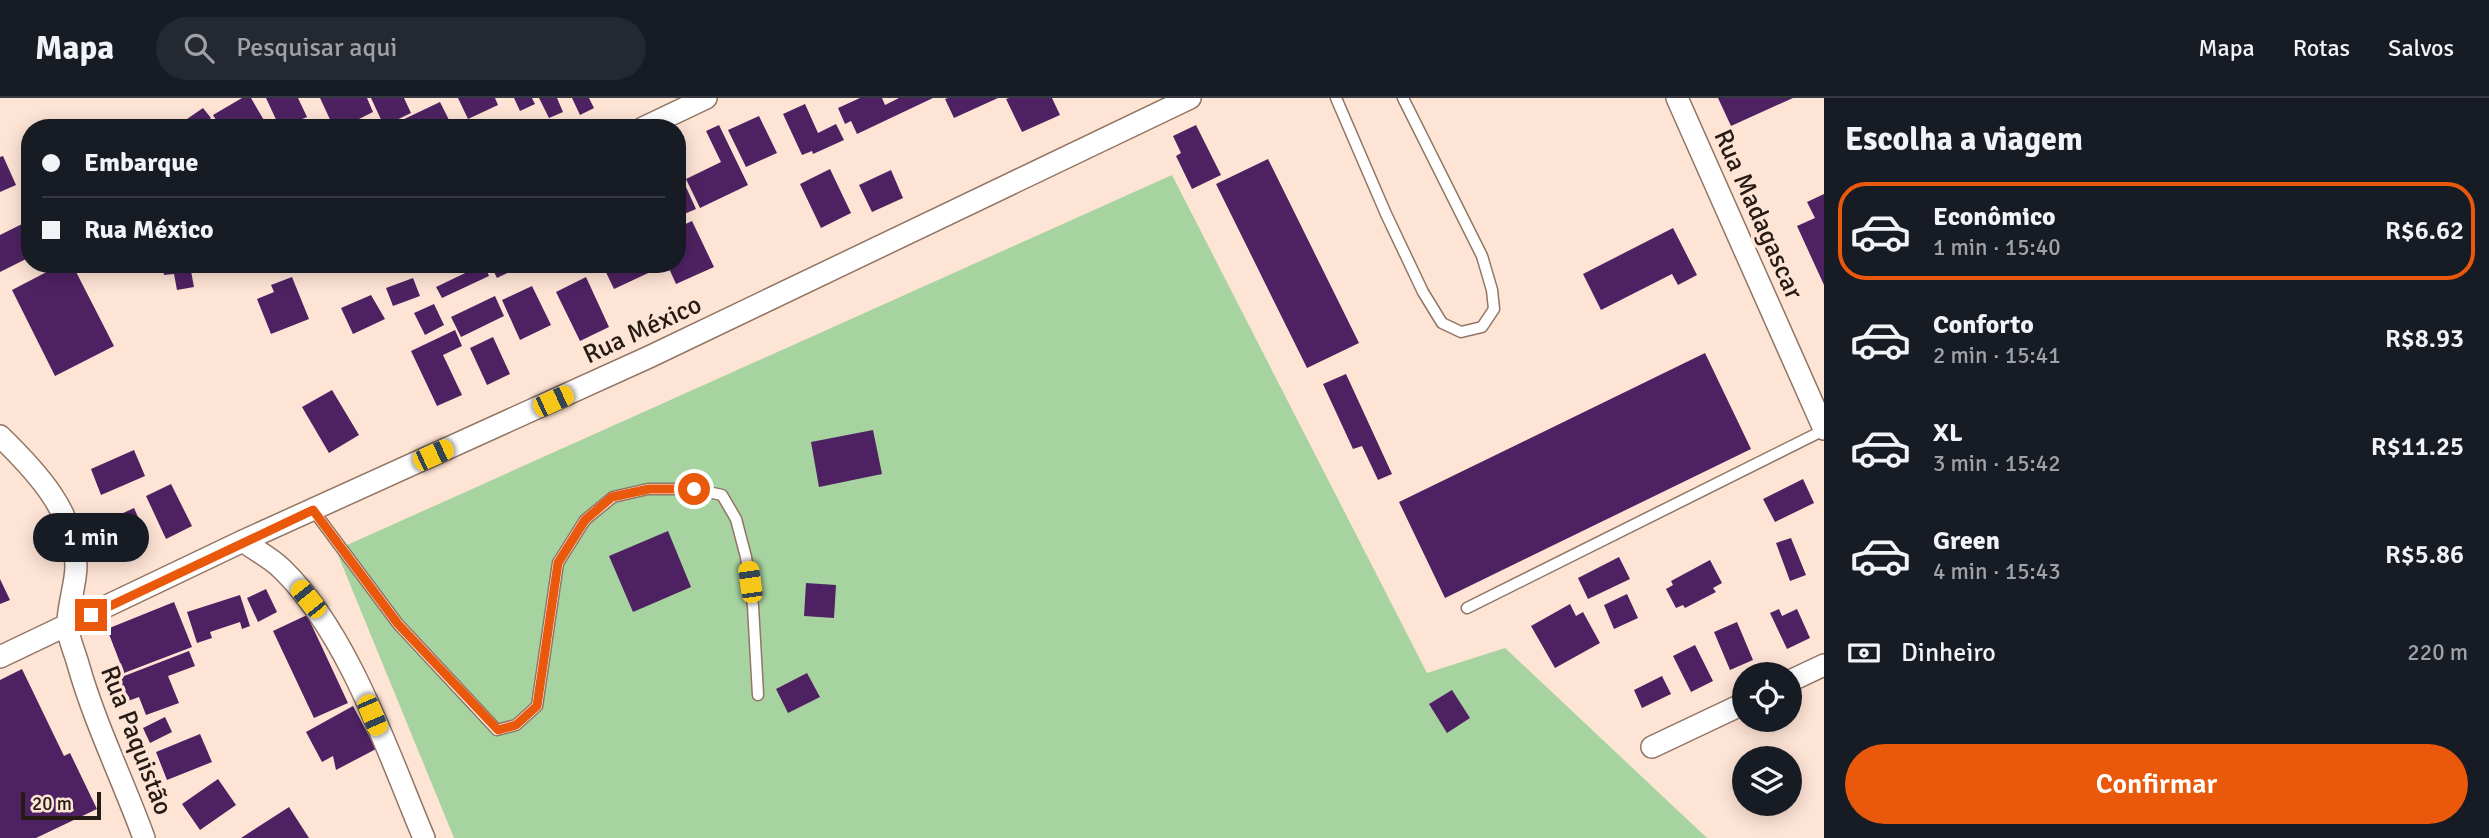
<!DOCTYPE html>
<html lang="pt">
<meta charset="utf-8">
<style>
:root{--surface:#171b24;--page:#242831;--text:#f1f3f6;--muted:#9ea1a6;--line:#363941;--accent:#ea580c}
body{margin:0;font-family:Signika,sans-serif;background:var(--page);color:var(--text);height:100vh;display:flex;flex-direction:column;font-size:26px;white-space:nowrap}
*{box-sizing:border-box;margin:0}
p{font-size:23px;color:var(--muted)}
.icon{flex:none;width:38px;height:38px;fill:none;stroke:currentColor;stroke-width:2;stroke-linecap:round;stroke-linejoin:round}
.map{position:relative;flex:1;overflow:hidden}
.drawer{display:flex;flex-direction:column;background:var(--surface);width:665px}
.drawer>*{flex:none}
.guide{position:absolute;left:21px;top:21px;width:665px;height:154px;border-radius:28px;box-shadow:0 4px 18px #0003;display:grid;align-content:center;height:154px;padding:0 21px;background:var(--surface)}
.fabs{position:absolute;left:1732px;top:564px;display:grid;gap:14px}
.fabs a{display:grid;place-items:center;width:70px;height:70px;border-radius:50%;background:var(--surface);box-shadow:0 4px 18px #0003;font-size:35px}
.scale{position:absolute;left:21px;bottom:18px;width:80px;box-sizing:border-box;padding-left:7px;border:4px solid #261b14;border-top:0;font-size:19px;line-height:24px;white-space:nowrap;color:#261b14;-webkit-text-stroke:5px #fee4d5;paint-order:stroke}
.end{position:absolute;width:32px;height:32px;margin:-16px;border:9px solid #ea580c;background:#fff;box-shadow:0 0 0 4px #fff}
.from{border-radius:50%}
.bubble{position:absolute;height:49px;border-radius:24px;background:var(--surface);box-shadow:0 4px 18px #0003;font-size:23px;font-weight:600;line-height:49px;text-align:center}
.car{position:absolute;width:21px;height:42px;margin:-21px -10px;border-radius:9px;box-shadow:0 0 5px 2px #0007;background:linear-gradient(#f5c518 24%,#345 0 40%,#f5c518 0 76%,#345 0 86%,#f5c518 0)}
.guide b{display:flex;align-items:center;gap:24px;height:66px;font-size:26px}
.guide b+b{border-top:2px solid var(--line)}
.guide i{width:18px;height:18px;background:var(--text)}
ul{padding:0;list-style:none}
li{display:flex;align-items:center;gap:21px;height:98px;margin:0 14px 10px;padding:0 7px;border:4px solid transparent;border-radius:28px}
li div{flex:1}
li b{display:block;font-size:26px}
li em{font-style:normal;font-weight:600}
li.selected{border-color:var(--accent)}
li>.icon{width:63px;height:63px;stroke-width:1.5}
h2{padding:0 21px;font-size:32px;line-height:84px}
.pay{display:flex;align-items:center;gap:18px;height:77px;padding:0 21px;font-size:26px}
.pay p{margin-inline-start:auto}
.button{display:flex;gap:14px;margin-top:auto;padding:14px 21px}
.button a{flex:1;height:80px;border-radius:42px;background:var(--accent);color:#fff;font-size:28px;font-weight:600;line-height:80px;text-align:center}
header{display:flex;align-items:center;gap:42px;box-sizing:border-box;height:98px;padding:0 35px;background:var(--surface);border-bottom:2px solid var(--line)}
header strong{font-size:33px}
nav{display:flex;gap:38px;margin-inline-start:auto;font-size:24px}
.search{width:490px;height:63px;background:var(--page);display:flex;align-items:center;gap:18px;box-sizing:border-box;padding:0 24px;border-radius:38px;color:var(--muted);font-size:26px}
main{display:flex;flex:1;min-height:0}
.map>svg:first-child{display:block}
</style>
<header>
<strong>Mapa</strong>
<div class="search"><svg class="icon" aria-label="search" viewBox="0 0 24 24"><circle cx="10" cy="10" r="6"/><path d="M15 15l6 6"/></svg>Pesquisar aqui</div>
<nav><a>Mapa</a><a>Rotas</a><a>Salvos</a></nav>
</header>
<main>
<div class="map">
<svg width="1824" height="740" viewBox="0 0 1824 740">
<rect width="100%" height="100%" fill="#fee4d5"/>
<path fill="#a7d3a0" d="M1172 77 1427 575 1505 550 1707 740H454L336 452Z"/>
<path fill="#4e2262" d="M242 0H251L265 24 255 30H221L213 17Z
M266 0H298L307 19 280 30Z
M320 0H367L373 14 341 30H334Z
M371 0H404L411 15 384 28Z
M458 0H495L498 7 468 21Z
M514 0H532L535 6 520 13Z
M539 0H557L563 14 549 20Z
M572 0H589L594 10 580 17Z
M860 0H882L885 7 899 0H933L857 36 851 23 845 26 838 10Z
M948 0H998L954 20 945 1Z
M1009 0H1052L1060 17 1022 34 1006 1Z
M1718 0H1793L1731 28Z
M440 4 453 30H401L398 24Z
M805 6 818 35 836 26 844 42 813 56 812 53 802 57 783 16Z
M203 10 211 20 198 30H193L187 21Z
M759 18 777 55 746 69 728 32Z
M370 22 373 30H353Z
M719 27 748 87 700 110 686 81 721 64 706 33Z
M1196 27 1221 77 1192 91 1176 58 1181 55 1173 38Z
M3 58 16 87 0 94V59Z
M1268 61 1359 245 1307 270 1216 86Z
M830 71 851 115 821 130 800 86Z
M891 72 903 100 872 114 859 87Z
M681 78 696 111 677 119V80Z
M1824 96V187L1797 128 1815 120 1807 104Z
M30 122V159L0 174V137Z
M692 123 714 169 676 186 667 166H677V130Z
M1673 130 1697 177 1678 187 1672 176 1601 212 1583 176Z
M62 166H72L114 248 55 278 12 192Z
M162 166H187L188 173H191L194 189 177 192 174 176 164 177Z
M484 166 489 178 442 200 436 189Z
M490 166H526L497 180Z
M602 166H657L659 170 614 191Z
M292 179 309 221 271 236 257 201 274 194 271 187Z
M586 179 609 229 580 243 556 194Z
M413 180 420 198 393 208 386 190Z
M532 188 551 227 520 242 502 202Z
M371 197 385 221 353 236 341 210Z
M495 198 504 218 461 239 451 219Z
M434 206 444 227 425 237 414 215Z
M455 232 462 248 443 257 462 297 437 308 411 253Z
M493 239 510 276 487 287 470 250Z
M1705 255 1751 351 1445 500 1399 404Z
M1346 276 1392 376 1378 382 1362 348 1353 351 1323 286Z
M332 292 359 337 329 355 302 309Z
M873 332 882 376 819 389 811 344Z
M134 352 145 378 101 397 91 371Z
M1803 381 1814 405 1775 424 1763 401Z
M171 386 192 428 166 441 146 398Z
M134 410 148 441 123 453 108 422Z
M668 433 691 489 633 514 609 458Z
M1791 440 1806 477 1790 483 1776 445Z
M1619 459 1630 481 1588 501 1578 480Z
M1710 462 1722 485 1713 490 1716 494 1685 510 1683 507 1676 510 1666 491 1673 487 1671 483Z
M0 481 10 502 0 506Z
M806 485 836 487 834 520 804 518Z
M266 491 277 514 258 524 247 500Z
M1627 496 1638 520 1614 531 1604 507Z
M240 497 250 528 242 531 240 524 210 534 212 540 197 545 187 514Z
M174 504 192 549 124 575 107 531Z
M1570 506 1576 518 1583 514 1600 545 1555 570 1531 528Z
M1779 511 1782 518 1797 511 1810 540 1787 551 1770 515Z
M307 517 348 605 314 620 273 533Z
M1737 524 1753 562 1730 572 1714 534Z
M1695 547 1713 583 1691 594 1673 558Z
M189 553 195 568 168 578 179 605 146 617 139 599 128 603 119 580Z
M22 571 64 658 70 655 97 711 36 740H0V582Z
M807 575 820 599 788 615 776 591Z
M1662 578 1671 596 1642 610 1634 592Z
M1452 592 1470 620 1447 635 1429 606Z
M353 608 376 651 336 672 333 658 322 664 306 634Z
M165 619 172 634 150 645 143 630Z
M200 636 212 664 167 682 156 654Z
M218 681 236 707 200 732 182 706Z
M289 709 309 740H241Z"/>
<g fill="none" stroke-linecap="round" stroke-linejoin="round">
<defs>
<path id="lane" d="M1336 0 1386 116 1423 194 1442 225 1461 234 1482 229 1494 211 1492 192 1482 158 1403 0
M313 412 398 526 497 632 516 627 537 608 558 465 585 422 613 399 648 391H694L722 397 736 421 746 459 753 508 758 597
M1467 510 1824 332"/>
<path id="street" d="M1677 0 1824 331
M643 30 706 0
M0 338C36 373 75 414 76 468 76 487 66 514 68 531 69 542 75 555 78 566 95 626 123 682 144 740
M243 443C255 452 271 460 282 471 349 536 388 655 424 740
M0 559 243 443 649 259 1190 0
M1790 583 1824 567
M1652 649 1745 605"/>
</defs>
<use href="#lane" stroke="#927564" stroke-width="13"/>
<use href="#street" stroke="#927564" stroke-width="24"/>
<use href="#lane" stroke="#fff" stroke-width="10"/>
<use href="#street" stroke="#fff" stroke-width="21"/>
</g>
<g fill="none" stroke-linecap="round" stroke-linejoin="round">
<path stroke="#ea580c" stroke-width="9" d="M91 517 313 412 398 526 498 632 516 627 537 608 558 465 585 422 612 399 649 391H694"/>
</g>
<g text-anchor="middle" stroke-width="7" stroke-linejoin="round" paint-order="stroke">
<g font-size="26" fill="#261b14" stroke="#fee4d5">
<text transform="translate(1759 116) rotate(66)" y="9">Rua Madagascar</text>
<text transform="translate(642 231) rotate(-25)" y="9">Rua México</text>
<text transform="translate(137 642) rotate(69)" y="9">Rua Paquistão</text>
</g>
</g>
</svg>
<div class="fabs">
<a><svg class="icon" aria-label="locate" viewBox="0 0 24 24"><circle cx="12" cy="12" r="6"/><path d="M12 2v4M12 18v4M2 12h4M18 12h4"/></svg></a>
<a><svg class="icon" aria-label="layers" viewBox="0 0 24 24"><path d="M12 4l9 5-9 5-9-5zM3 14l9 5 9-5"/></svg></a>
</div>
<div class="scale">20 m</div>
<i class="end from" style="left:694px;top:391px"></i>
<i class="end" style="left:91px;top:517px"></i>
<div class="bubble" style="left:33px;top:415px;width:116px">1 min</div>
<i class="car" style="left:553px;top:303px;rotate:65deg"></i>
<i class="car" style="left:433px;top:357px;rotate:65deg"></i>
<i class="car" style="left:750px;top:484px;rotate:352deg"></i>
<i class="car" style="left:308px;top:501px;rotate:321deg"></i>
<i class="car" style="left:372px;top:617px;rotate:157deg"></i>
<div class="guide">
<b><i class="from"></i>Embarque</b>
<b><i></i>Rua México</b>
</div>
</div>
<section class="drawer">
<h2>Escolha a viagem</h2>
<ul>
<li class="selected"><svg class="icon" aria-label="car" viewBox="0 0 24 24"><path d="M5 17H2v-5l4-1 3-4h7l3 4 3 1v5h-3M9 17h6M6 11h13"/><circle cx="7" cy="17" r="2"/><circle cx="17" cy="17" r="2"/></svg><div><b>Econômico</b><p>1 min · 15:40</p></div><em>R$6.62</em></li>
<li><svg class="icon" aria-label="car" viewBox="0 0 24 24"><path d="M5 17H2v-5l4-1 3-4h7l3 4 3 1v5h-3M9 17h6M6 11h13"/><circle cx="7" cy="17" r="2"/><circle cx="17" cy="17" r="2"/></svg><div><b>Conforto</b><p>2 min · 15:41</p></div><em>R$8.93</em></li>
<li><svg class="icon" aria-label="car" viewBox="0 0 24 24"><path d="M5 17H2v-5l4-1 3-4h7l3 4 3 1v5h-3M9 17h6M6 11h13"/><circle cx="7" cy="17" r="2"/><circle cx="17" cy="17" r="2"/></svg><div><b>XL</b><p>3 min · 15:42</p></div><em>R$11.25</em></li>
<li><svg class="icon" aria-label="car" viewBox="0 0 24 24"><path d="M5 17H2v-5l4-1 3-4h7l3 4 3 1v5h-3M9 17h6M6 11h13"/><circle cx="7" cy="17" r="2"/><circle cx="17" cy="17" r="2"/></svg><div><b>Green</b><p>4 min · 15:43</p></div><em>R$5.86</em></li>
</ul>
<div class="pay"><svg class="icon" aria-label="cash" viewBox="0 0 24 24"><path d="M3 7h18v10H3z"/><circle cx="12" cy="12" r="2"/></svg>Dinheiro<p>220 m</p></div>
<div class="button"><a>Confirmar</a></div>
</section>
</main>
